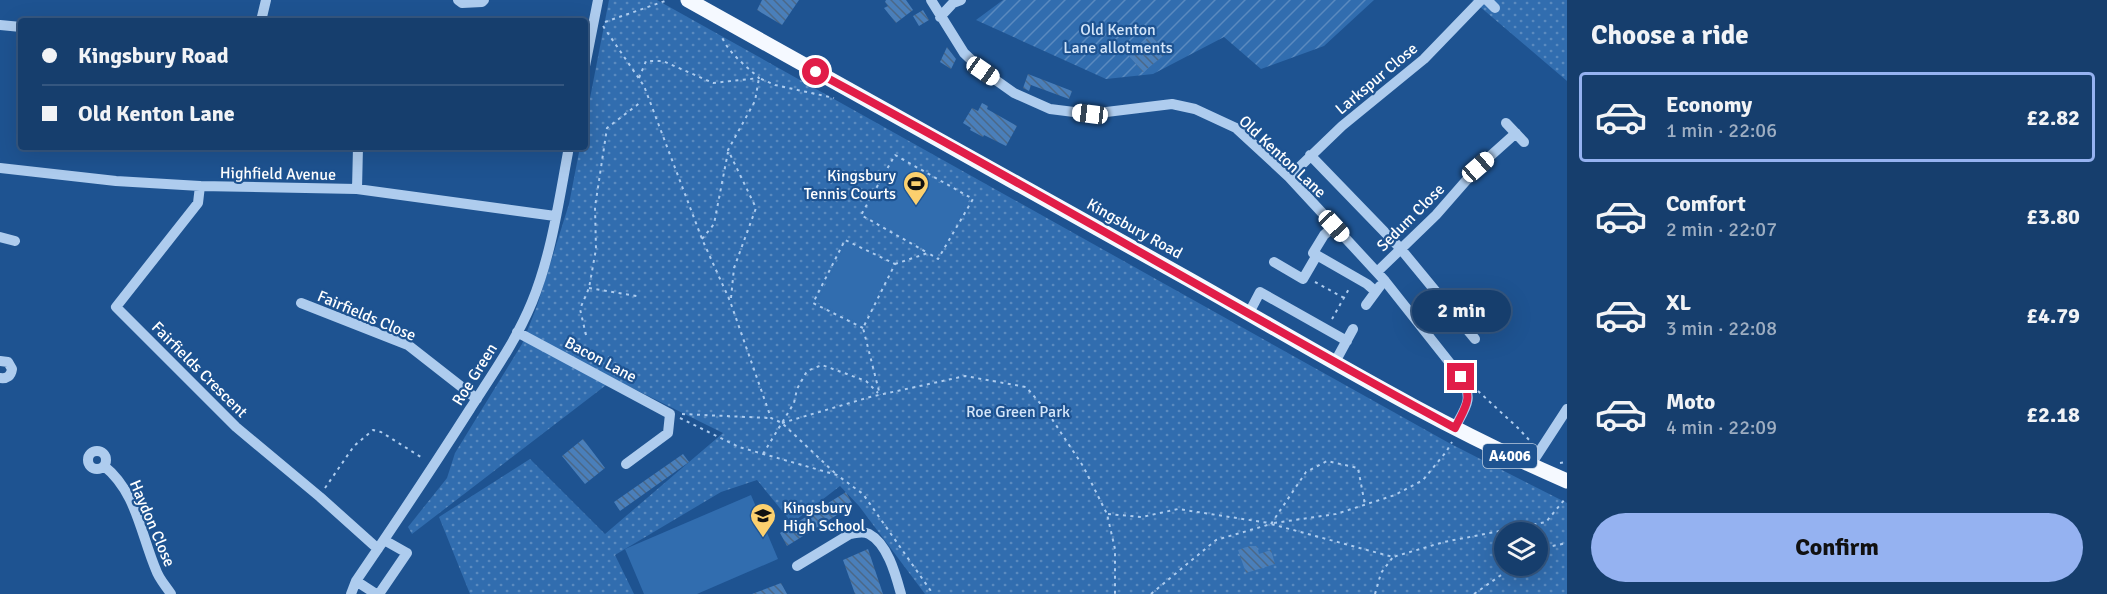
<!DOCTYPE html>
<meta charset="utf-8">
<style>
:root{--surface:#163e6d;--page:#234975;--text:#f1f3f6;--muted:#9eaec2;--line:#355780;--accent:#95b2f1}
body{margin:0;font-family:Signika,sans-serif;background:var(--page);color:var(--text);height:100vh;display:flex;flex-direction:column;font-size:22px;white-space:nowrap}
*{box-sizing:border-box;margin:0}
p{font-size:20px;color:var(--muted)}
.icon{flex:none;width:33px;height:33px;fill:none;stroke:currentColor;stroke-width:2;stroke-linecap:round;stroke-linejoin:round}
.map{position:relative;flex:1;overflow:hidden}
.sheet{display:flex;flex-direction:column;background:var(--surface);width:540px}
.sheet>*{flex:none}
.hud{position:absolute;left:18px;top:18px;width:570px;height:132px;border-radius:6px;box-shadow:0 6px 24px #0002,0 0 0 2px var(--line);display:grid;align-content:center;height:132px;padding:0 24px;background:var(--surface)}
.buttons{position:absolute;left:1494px;top:522px;display:grid;gap:12px}
.buttons a{display:grid;place-items:center;width:54px;height:54px;border-radius:50%;background:var(--surface);box-shadow:0 6px 24px #0002,0 0 0 2px var(--line);font-size:30px}
.end{position:absolute;width:27px;height:27px;margin:-14px;border:8px solid #e11d48;background:#fff;box-shadow:0 0 0 3px #fff}
.from{border-radius:50%}
.bubble{position:absolute;height:42px;border-radius:21px;background:var(--surface);box-shadow:0 6px 24px #0002,0 0 0 2px var(--line);font-size:20px;font-weight:800;line-height:42px;text-align:center}
.car{position:absolute;width:18px;height:36px;margin:-18px -9px;border-radius:8px;box-shadow:0 0 4px 2px #0007;background:linear-gradient(#fff 24%,#345 0 40%,#fff 0 76%,#345 0 86%,#fff 0)}
.hud b{display:flex;align-items:center;gap:21px;height:57px;font-size:22px}
.hud b+b{border-top:2px solid var(--line)}
.hud i{width:15px;height:15px;background:var(--text)}
ul{padding:0;list-style:none}
li{display:flex;align-items:center;gap:18px;height:90px;margin:0 12px 9px;padding:0 12px;border:3px solid transparent;border-radius:6px}
li div{flex:1}
li b{display:block;font-size:22px}
li em{font-style:normal;font-weight:800}
li.current{border-color:var(--accent)}
li>.icon{width:54px;height:54px;stroke-width:1.5}
h2{padding:0 24px;font-size:27px;line-height:72px}
.cta{display:flex;gap:12px;margin-top:auto;padding:12px 24px}
.cta a{flex:1;height:69px;border-radius:36px;background:var(--accent);color:#111;font-size:24px;font-weight:800;line-height:69px;text-align:center}
main{display:flex;flex:1;min-height:0}
.map>svg:first-child{display:block}
</style>
<main>
<div class="map">
<svg width="1567" height="594" viewBox="0 0 1567 594">
<defs>
<pattern id="park-dots" width="8" height="8" patternUnits="userSpaceOnUse" patternTransform="scale(1.5)"><rect width="8" height="8" fill="#316daf"/><path d="M2 2h.1M6 6h.1" fill="none" stroke="#5a8abf" stroke-width="1.8" stroke-linecap="round"/></pattern>
<pattern id="garden-furrows" width="10" height="10" patternUnits="userSpaceOnUse" patternTransform="scale(1.5)"><rect width="10" height="10" fill="#316daf"/><path d="M-1 1l2-2M0 10L10 0M9 11l2-2" fill="none" stroke="#5a8abf"/></pattern>
<pattern id="building-back-hatch" width="6" height="6" patternUnits="userSpaceOnUse" patternTransform="scale(1.5)"><rect width="6" height="6" fill="#4a7fba"/><path d="M-1 5l2 2M0 0l6 6M5-1l2 2" fill="none" stroke="#4b6888"/></pattern>
</defs>
<rect width="100%" height="100%" fill="#1e5391"/>
<path fill="url(#park-dots)" fill-rule="evenodd" d="M609 0H657L1449 443 1567 503V594H925L859 506 840 486 792 523 757 480 721 492 615 555 634 594H470L439 517 530 459 605 534 723 433 614 379 412 534 408 527 447 478 455 453 522 344 537 306 569 204 580 147H585V124ZM1504 532H1538V566H1504Z
M1472 0H1567V81Z"/>
<path fill="url(#garden-furrows)" d="M1003 0H1374L1324 46 1261 69 1224 37 1153 74 1106 79 976 20Z"/>
<path fill="#316daf" d="M896 158 969 200 937 256 864 214Z
M847 242 893 265 862 325 817 302Z
M751 495 778 559 697 594H644L625 549Z"/>
<path fill="url(#building-back-hatch)" d="M762 0H799L782 25 757 10Z
M886 0H906L913 10 896 23 884 8 888 6 885 2Z
M923 10 929 20 919 26 913 16Z
M1151 35 1167 53 1143 72 1128 55Z
M947 47 956 59 951 69 940 62Z
M1028 74 1072 91 1069 99 1031 85 1029 91 1023 88Z
M982 103 988 106 987 109 1017 126 1006 146 984 135 983 137 970 130 971 128 963 123 972 108 978 111Z
M583 439 605 468 585 484 562 456Z
M683 454 689 462 620 511 614 502Z
M846 492 853 505 787 546 780 533Z
M1250 546H1257L1259 554 1271 550 1275 564 1246 573 1238 550Z
M868 549 883 594H855L843 560Z
M781 583 787 594H752Z"/>
<g fill="none" stroke-linecap="round" stroke-linejoin="round">
<path stroke="#aeccee" stroke-width="2" stroke-dasharray="3 4.5" stroke-linecap="butt" d="M605 22 665 1
M603 26 644 86 702 239 730 301 771 418 782 423 837 475
M639 78 646 61H663L713 83 759 78C745 65 728 53 721 35
M702 239 714 224 728 152
M895 264 928 253 938 259 973 199 895 155 861 215 928 253
M1315 282 1344 298
M589 288 637 296
M731 298 734 268 756 208 728 150 755 101 759 78 775 85 834 98
M1332 319 1350 287
M863 328 813 303 845 240 895 264 863 328 880 395
M586 335 580 309 589 288 596 249 595 207 607 128 641 102
M1478 391 1518 428 1532 443
M682 414 769 418
M680 418 739 447 837 475 863 494 933 594
M782 423 870 397 965 376 1026 387 1046 410 1083 466 1107 514 1115 549V594
M763 454 794 403 797 389 807 371 822 365 866 381 878 393
M1560 463 1567 462
M325 488 354 446 373 430 381 432 424 459
M1108 514 1142 517 1178 509 1269 523
M1274 523 1336 514 1395 495 1423 480 1446 452 1452 442
M1271 524 1306 472 1327 461 1358 468 1365 505
M1538 549 1567 543
M1151 594 1216 540 1271 524 1393 557 1444 542 1546 522 1565 499
M1375 594 1381 573 1393 557
M1474 594 1514 566"/>
<path stroke="#aeccee" stroke-width="10" d="M458 0 462 3 482 2 484 0
M931 0 964 53 983 71 1014 93 1050 109 1090 114 1172 104 1195 109 1236 128 1289 177 1385 281 1461 377C1474 399 1466 407 1455 427
M1487 0 1495 8
M940 17 953 3 961 0
M261 21 266 0
M0 25 21 27
M585 66 598 0
M1506 123 1524 142
M1310 155 1400 248 1475 339
M0 168 116 181 200 186 357 189 555 216
M1289 177 1342 126 1424 59 1481 0
M200 186 198 203 116 307 236 427 320 497 378 549
M357 189 358 147
M1334 226 1324 235 1313 253 1367 284 1375 291
M0 237 15 241
M1274 262 1303 279 1317 255
M1377 272 1436 215 1478 167 1516 133
M301 303 408 345 477 399
M1366 305 1380 286
M1249 313 1260 292 1347 341
M517 332 670 414 668 433 626 464
M0 361 8 362 12 369C11 376 7 379 0 378
M1335 362 1353 329
M88 460a9 9 0 1 1 18 0a9 9 0 1 1-18 0Z
M104 466C136 491 141 535 156 570 159 579 166 586 171 594
M1530 466 1567 409
M797 566 850 534C857 533 863 531 869 534 888 544 896 576 901 594
M356 581 376 594
M351 594 356 581C395 524 433 467 470 409 492 375 516 341 532 302 552 253 559 199 569 147
M379 594 407 553 384 540"/>
<path stroke="#f5f9ff" stroke-width="15" d="M688 0C855 94 1023 186 1190 280 1314 350 1436 425 1567 481"/>
</g>
<g fill="none" stroke-linecap="round" stroke-linejoin="round">
<path stroke="#e11d48" stroke-width="8" d="M816 72C1032 187 1240 312 1455 428 1465 407 1474 399 1461 377"/>
</g>
<defs>
<symbol id="stadium-pin" viewBox="-11 -11 22 30"><path d="M0 17L-7.5 6A9.5 9.5 0 1 1 7.5 6Z" fill="#fcd06e" stroke="#1e5391"/><path d="M0-5a6.5 5 0 1 0 0 10a6.5 5 0 1 0 0-10ZM-3.5-1.8h7v3.6h-7Z" fill="#111"/></symbol>
<symbol id="school-pin" viewBox="-11 -11 22 30"><path d="M0 17L-7.5 6A9.5 9.5 0 1 1 7.5 6Z" fill="#fcd06e" stroke="#1e5391"/><path d="M0-5L7-2L0 1L-7-2ZM-4 1L0 2.5L4 1V4Q0 6-4 4Z" fill="#111"/></symbol>
</defs>
<g fill-rule="evenodd">
<use href="#stadium-pin" x="901" y="169" width="30" height="40"/>
<use href="#school-pin" x="748" y="501" width="30" height="40"/>
</g>
<g text-anchor="middle" stroke-width="4.5" stroke-linejoin="round" paint-order="stroke">
<rect fill="#1e5391" stroke="#bccbde" stroke-width="1.5" x="1483" y="444" width="54" height="24" rx="4.5"/>
<g font-size="15" font-weight="bold" fill="#fff">
<text x="1510" y="461">A4006</text>
</g>
<g font-size="16" fill="#d4e6fa" stroke="#1e5391">
<text x="1118" y="35">Old Kenton<tspan x="1118" dy="18">Lane allotments</tspan></text>
<text x="1018" y="417">Roe Green Park</text>
</g>
<g font-size="16" fill="#fff" stroke="#1e5391">
<text transform="translate(1376 78) rotate(-40)" y="6">Larkspur Close</text>
<text transform="translate(1283 156) rotate(43)" y="6">Old Kenton Lane</text>
<text transform="translate(278 173) rotate(1)" y="6">Highfield Avenue</text>
<text transform="translate(1410 217) rotate(-45)" y="6">Sedum Close</text>
<text transform="translate(1135 228) rotate(29)" y="6">Kingsbury Road</text>
<text transform="translate(367 315) rotate(23)" y="6">Fairfields Close</text>
<text transform="translate(601 359) rotate(28)" y="6">Bacon Lane</text>
<text transform="translate(200 369) rotate(45)" y="6">Fairfields Crescent</text>
<text transform="translate(474 374) rotate(-58)" y="6">Roe Green</text>
<text transform="translate(153 523) rotate(67)" y="6">Haydon Close</text>
</g>
<g font-size="16" fill="#fff" stroke="#1e5391" text-anchor="end">
<text x="896" y="181">Kingsbury<tspan x="896" dy="18">Tennis Courts</tspan></text>
<text x="783" y="513" text-anchor="start">Kingsbury<tspan x="783" dy="18">High School</tspan></text>
</g>
</g>
</svg>
<div class="buttons">
<a><svg class="icon" aria-label="layers" viewBox="0 0 24 24"><path d="M12 4l9 5-9 5-9-5zM3 14l9 5 9-5"/></svg></a>
</div>
<i class="end from" style="left:816px;top:72px"></i>
<i class="end" style="left:1461px;top:377px"></i>
<div class="bubble" style="left:1412px;top:290px;width:99px">2 min</div>
<i class="car" style="left:983px;top:71px;rotate:125deg"></i>
<i class="car" style="left:1090px;top:114px;rotate:277deg"></i>
<i class="car" style="left:1478px;top:167px;rotate:49deg"></i>
<i class="car" style="left:1334px;top:226px;rotate:137deg"></i>
<div class="hud">
<b><i class="from"></i>Kingsbury Road</b>
<b><i></i>Old Kenton Lane</b>
</div>
</div>
<section class="sheet">
<h2>Choose a ride</h2>
<ul>
<li class="current"><svg class="icon" aria-label="car" viewBox="0 0 24 24"><path d="M5 17H2v-5l4-1 3-4h7l3 4 3 1v5h-3M9 17h6M6 11h13"/><circle cx="7" cy="17" r="2"/><circle cx="17" cy="17" r="2"/></svg><div><b>Economy</b><p>1 min · 22:06</p></div><em>£2.82</em></li>
<li><svg class="icon" aria-label="car" viewBox="0 0 24 24"><path d="M5 17H2v-5l4-1 3-4h7l3 4 3 1v5h-3M9 17h6M6 11h13"/><circle cx="7" cy="17" r="2"/><circle cx="17" cy="17" r="2"/></svg><div><b>Comfort</b><p>2 min · 22:07</p></div><em>£3.80</em></li>
<li><svg class="icon" aria-label="car" viewBox="0 0 24 24"><path d="M5 17H2v-5l4-1 3-4h7l3 4 3 1v5h-3M9 17h6M6 11h13"/><circle cx="7" cy="17" r="2"/><circle cx="17" cy="17" r="2"/></svg><div><b>XL</b><p>3 min · 22:08</p></div><em>£4.79</em></li>
<li><svg class="icon" aria-label="car" viewBox="0 0 24 24"><path d="M5 17H2v-5l4-1 3-4h7l3 4 3 1v5h-3M9 17h6M6 11h13"/><circle cx="7" cy="17" r="2"/><circle cx="17" cy="17" r="2"/></svg><div><b>Moto</b><p>4 min · 22:09</p></div><em>£2.18</em></li>
</ul>
<div class="cta"><a>Confirm</a></div>
</section>
</main>
